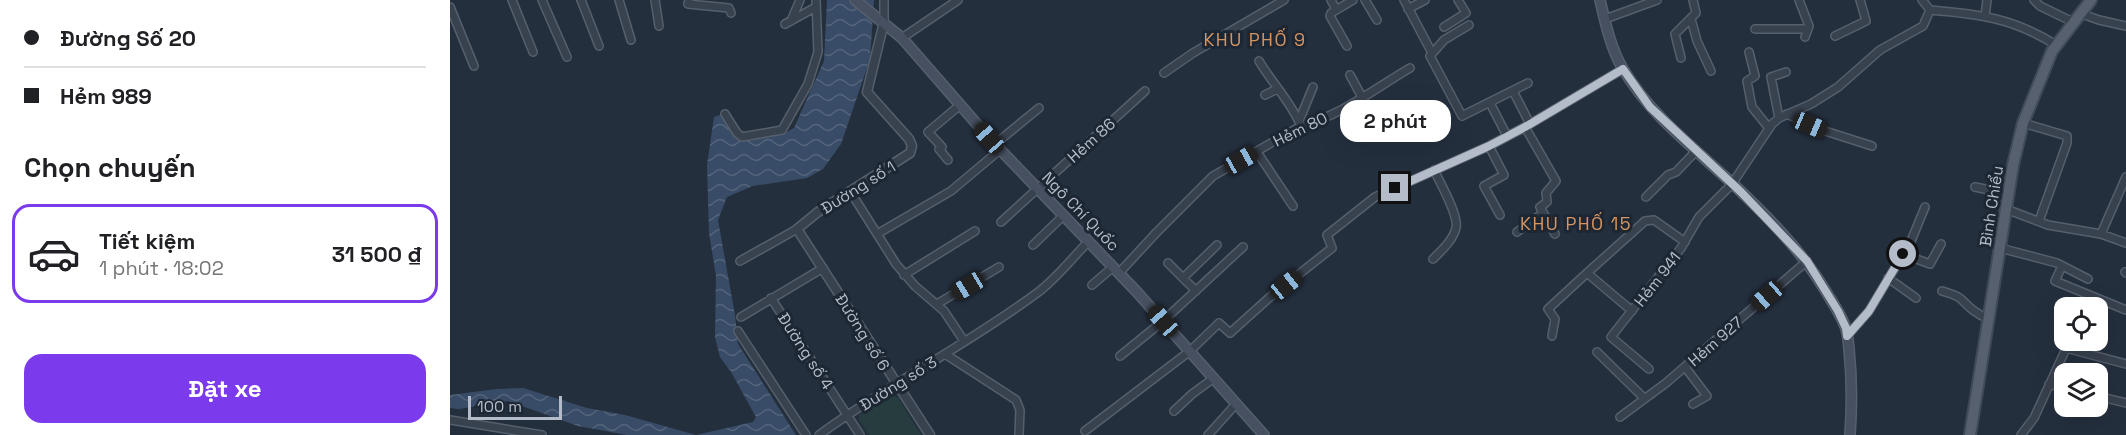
<!DOCTYPE html>
<html lang="vi">
<meta charset="utf-8">
<style>
:root{--surface:#fff;--page:#f6f6f6;--text:#202124;--muted:#757577;--line:#e0e0e0;--accent:#7c3aed}
body{margin:0;font-family:"Space Grotesk",sans-serif;background:var(--page);color:var(--text);height:100vh;display:flex;flex-direction:column;font-size:22px;white-space:nowrap}
*{box-sizing:border-box;margin:0}
p{font-size:20px;color:var(--muted)}
.icon{flex:none;width:33px;height:33px;fill:none;stroke:currentColor;stroke-width:2;stroke-linecap:round;stroke-linejoin:round}
.map{position:relative;flex:1;overflow:hidden}
.side{display:flex;flex-direction:column;background:var(--surface);width:450px}
.side>*{flex:none}
.banner{display:grid;align-content:center;height:132px;padding:0 24px;background:var(--surface)}
.controls{position:absolute;left:1604px;top:297px;display:grid;gap:12px}
.controls a{display:grid;place-items:center;width:54px;height:54px;border-radius:12px;background:var(--surface);box-shadow:0 6px 24px #0002;font-size:30px}
.scale{position:absolute;left:18px;bottom:15px;width:94px;box-sizing:border-box;padding-left:6px;border:3px solid #b4bcc9;border-top:0;font-size:16px;line-height:21px;white-space:nowrap;color:#b4bcc9;-webkit-text-stroke:4px #1d2633;paint-order:stroke}
.end{position:absolute;width:27px;height:27px;margin:-14px;border:8px solid #b4bcc9;background:#111;box-shadow:0 0 0 3px #111}
.from{border-radius:50%}
.bubble{position:absolute;height:42px;border-radius:18px;background:var(--surface);box-shadow:0 6px 24px #0002;font-size:20px;font-weight:800;line-height:42px;text-align:center}
.car{position:absolute;width:18px;height:36px;margin:-18px -9px;border-radius:8px;box-shadow:0 0 4px 2px #0007;background:linear-gradient(#222 24%,#8ab4d8 0 40%,#222 0 76%,#8ab4d8 0 86%,#222 0)}
.banner b{display:flex;align-items:center;gap:21px;height:57px;font-size:22px}
.banner b+b{border-top:2px solid var(--line)}
.banner i{width:15px;height:15px;background:var(--text)}
ul{padding:0;list-style:none}
li{display:flex;align-items:center;gap:18px;height:99px;margin:0 12px 9px;padding:0 12px;border:3px solid transparent;border-radius:18px}
li div{flex:1}
li b{display:block;font-size:22px}
li em{font-style:normal;font-weight:800}
li.on{border-color:var(--accent)}
li>.icon{width:54px;height:54px;stroke-width:1.5}
h2{padding:0 24px;font-size:27px;line-height:72px}
.cta{display:flex;gap:12px;margin-top:auto;padding:12px 24px}
.cta a{flex:1;height:69px;border-radius:18px;background:var(--accent);color:#fff;font-size:24px;font-weight:800;line-height:69px;text-align:center}
main{display:flex;flex:1;min-height:0}
.map>svg:first-child{display:block}
</style>
<main>
<section class="side">
<div class="banner">
<b><i class="from"></i>Đường Số 20</b>
<b><i></i>Hẻm 989</b>
</div>
<h2>Chọn chuyến</h2>
<ul>
<li class="on"><svg class="icon" aria-label="car" viewBox="0 0 24 24"><path d="M5 17H2v-5l4-1 3-4h7l3 4 3 1v5h-3M9 17h6M6 11h13"/><circle cx="7" cy="17" r="2"/><circle cx="17" cy="17" r="2"/></svg><div><b>Tiết kiệm</b><p>1 phút · 18:02</p></div><em>31 500 ₫</em></li>
</ul>
<div class="cta"><a>Đặt xe</a></div>
</section>
<div class="map">
<svg width="1676" height="435" viewBox="0 0 1676 435">
<defs>
<pattern id="water-waves" width="16" height="10" patternUnits="userSpaceOnUse" patternTransform="scale(1.5)"><rect width="16" height="10" fill="#394c67"/><path d="M0 5q4-4 8 0t8 0" fill="none" stroke="#53647b"/></pattern>
</defs>
<rect width="100%" height="100%" fill="#242f3e"/>
<path fill="#263c3f" d="M444 396 448 398 471 435H419L409 420V415L435 398Z"/>
<path fill="url(#water-waves)" d="M377 0H424L420 59 391 144 373 169 357 178 303 186 277 197 268 220 285 315 288 344 346 435H177L128 426 58 401 9 409 0 408V395L47 389 73 388 137 408 175 415 246 435 303 422 306 417 281 372 270 357 265 337 266 276 259 233 257 165 264 117 270 115 276 120 290 140 335 133 344 128 374 61Z"/>
<g fill="none" stroke-linecap="round" stroke-linejoin="round">
<defs>
<path id="minor" d="M62 0 83 52
M92 0 117 57
M131 0 149 46
M169 0 181 40
M205 0 209 26
M239 0 238 4 279 8 281 13
M434 0V22
M881 0 886 9
M915 0 927 20
M954 0 982 53
M1349 0 1359 26 1355 37
M1472 0 1480 10C1529 14 1563 18 1606 45
M1584 0 1590 6 1625 23
M0 7 24 66
M958 9 975 0
M1632 14 1649 20 1676 26
M1535 16 1537 0
M1155 19 1207 0
M1241 19 1247 41 1261 71
M341 21 350 0
M335 24 366 7
M1019 25 994 40 980 56 1012 116 1078 83
M994 27 1016 13 1008 0
M1305 29H1358
M1385 36 1416 21 1410 0
M452 38 508 0
M897 46 880 16 881 13 903 0
M1299 52 1305 76 1297 81 1302 107 1319 128
M1231 58 1225 34 1246 13 1243 0
M809 61C822 83 841 102 851 126
M714 73 743 53 834 0
M900 75 913 99
M1063 91 1080 124
M815 95 827 89
M1042 102 1041 105 1057 136
M275 114 287 133 292 137 332 130 358 84 368 52 366 0
M1337 114 1372 130 1422 146
M1329 118 1321 77 1336 72
M849 121 863 87
M1573 123 1617 136V143L1589 221
M1075 127 1106 181 1096 193 1097 202 1090 207 1105 234
M545 144 589 108
M1039 146 1054 175 1034 186 1050 215
M807 152 843 206
M498 160 489 149 492 147 478 132 510 105
M1525 187 1559 194
M400 191 446 264 465 286 494 311 514 341
M1196 197 1218 175 1226 172 1246 151
M1556 209 1598 225 1651 234 1676 243
M551 222 695 91
M1067 232 1093 213
M427 234 501 191 551 149
M1651 234 1676 177
M583 245 614 215
M1550 248 1607 263 1638 279
M1453 254 1480 264 1491 244
M983 259C992 250 1003 240 1006 228 1009 215 990 183 984 170
M290 261 347 229
M718 263 746 291
M1612 266 1605 281 1676 310
M1675 272 1676 273
M669 273 706 233 763 176 851 126C892 115 924 89 960 68
M454 275 525 231
M733 278 767 245
M1438 278 1466 298
M642 285 663 267
M1492 291C1498 293 1507 295 1511 299 1520 308 1526 314 1539 319
M321 298 410 435
M487 304 549 267
M1182 311 1137 273 1195 221 1204 220 1235 242
M291 317 373 268
M288 331 356 435
M1102 336 1105 319 1098 309 1137 273
M1397 336 1419 311 1461 241 1475 207
M1616 348 1676 364
M1147 352 1194 398
M495 354 566 400 570 410 569 435
M670 356 713 321 793 247
M1235 367 1257 396 1243 404
M1199 369 1161 337 1231 248 1249 217 1282 184 1322 124 1329 118 1361 104 1388 87 1430 50 1473 26 1480 10
M1599 384 1614 388
M1647 396 1676 403
M724 411 742 394 764 378
M1170 417 1216 383 1357 261
M0 420 92 435
M635 431 740 351 769 323 780 333 820 297 882 248 877 235 925 197 1039 146 1075 127 1173 69
M369 435C439 384 517 345 587 293 606 279 622 258 639 241
M758 435 786 404
M1571 435 1584 418 1620 340"/>
<path id="tertiary" d="M434 22 417 92 459 139 462 146 460 153 368 212 347 229 480 435"/>
<path id="secondary" d="M405 0 452 38 539 138 686 291 814 435
M1150 0C1155 22 1161 49 1173 69 1200 115 1244 148 1283 184 1317 216 1351 250 1375 290 1382 302 1390 313 1395 326 1398 333 1398 341 1399 349 1402 377 1402 406 1400 435"/>
<path id="primary" d="M1520 435 1563 165 1573 123 1602 51 1641 0"/>
</defs>
<use href="#minor" stroke="#565f6c" stroke-width="10"/>
<use href="#tertiary" stroke="#565f6c" stroke-width="11"/>
<use href="#secondary" stroke="#565f6c" stroke-width="12"/>
<use href="#primary" stroke="#414a57" stroke-width="14"/>
<use href="#minor" stroke="#38414e" stroke-width="7"/>
<use href="#tertiary" stroke="#38414e" stroke-width="8"/>
<use href="#secondary" stroke="#465061" stroke-width="9"/>
<use href="#primary" stroke="#56606e" stroke-width="10"/>
</g>
<g fill="none" stroke-linecap="round" stroke-linejoin="round">
<path stroke="#b4bcc9" stroke-width="8" d="M945 188 1039 146 1075 127 1173 69 1200 107 1291 192 1357 261 1388 311 1396 328 1397 336 1419 311 1453 254"/>
</g>
<g text-anchor="middle" stroke-width="6" stroke-linejoin="round" paint-order="stroke">
<g font-size="16" fill="#b4bcc9" stroke="#1d2633">
<text transform="translate(850 129) rotate(-26)" y="6">Hẻm 80</text>
<text transform="translate(641 140) rotate(-42)" y="6">Hẻm 86</text>
<text transform="translate(408 187) rotate(-32)" y="6">Đường số 1</text>
<text transform="translate(1541 206) rotate(-81)" y="6">Bình Chiểu</text>
<text transform="translate(631 211) rotate(46)" y="6">Ngô Chí Quốc</text>
<text transform="translate(1207 279) rotate(-52)" y="6">Hẻm 941</text>
<text transform="translate(413 332) rotate(58)" y="6">Đường số 6</text>
<text transform="translate(1265 341) rotate(-41)" y="6">Hẻm 927</text>
<text transform="translate(356 351) rotate(57)" y="6">Đường số 4</text>
<text transform="translate(448 383) rotate(-32)" y="6">Đường số 3</text>
</g>
<g font-size="18" letter-spacing="1.5" fill="#d59563" stroke="#1d2633">
<text x="805" y="46">KHU PHỐ 9</text>
<text x="1126" y="230">KHU PHỐ 15</text>
</g>
</g>
</svg>
<div class="controls">
<a><svg class="icon" aria-label="locate" viewBox="0 0 24 24"><circle cx="12" cy="12" r="6"/><path d="M12 2v4M12 18v4M2 12h4M18 12h4"/></svg></a>
<a><svg class="icon" aria-label="layers" viewBox="0 0 24 24"><path d="M12 4l9 5-9 5-9-5zM3 14l9 5 9-5"/></svg></a>
</div>
<div class="scale">100 m</div>
<i class="end from" style="left:1453px;top:254px"></i>
<i class="end" style="left:945px;top:188px"></i>
<div class="bubble" style="left:890px;top:100px;width:111px">2 phút</div>
<i class="car" style="left:1360px;top:125px;rotate:113deg"></i>
<i class="car" style="left:539px;top:138px;rotate:319deg"></i>
<i class="car" style="left:791px;top:160px;rotate:61deg"></i>
<i class="car" style="left:836px;top:285px;rotate:51deg"></i>
<i class="car" style="left:518px;top:286px;rotate:239deg"></i>
<i class="car" style="left:1317px;top:296px;rotate:229deg"></i>
<i class="car" style="left:713px;top:321px;rotate:319deg"></i>
</div>
</main>
